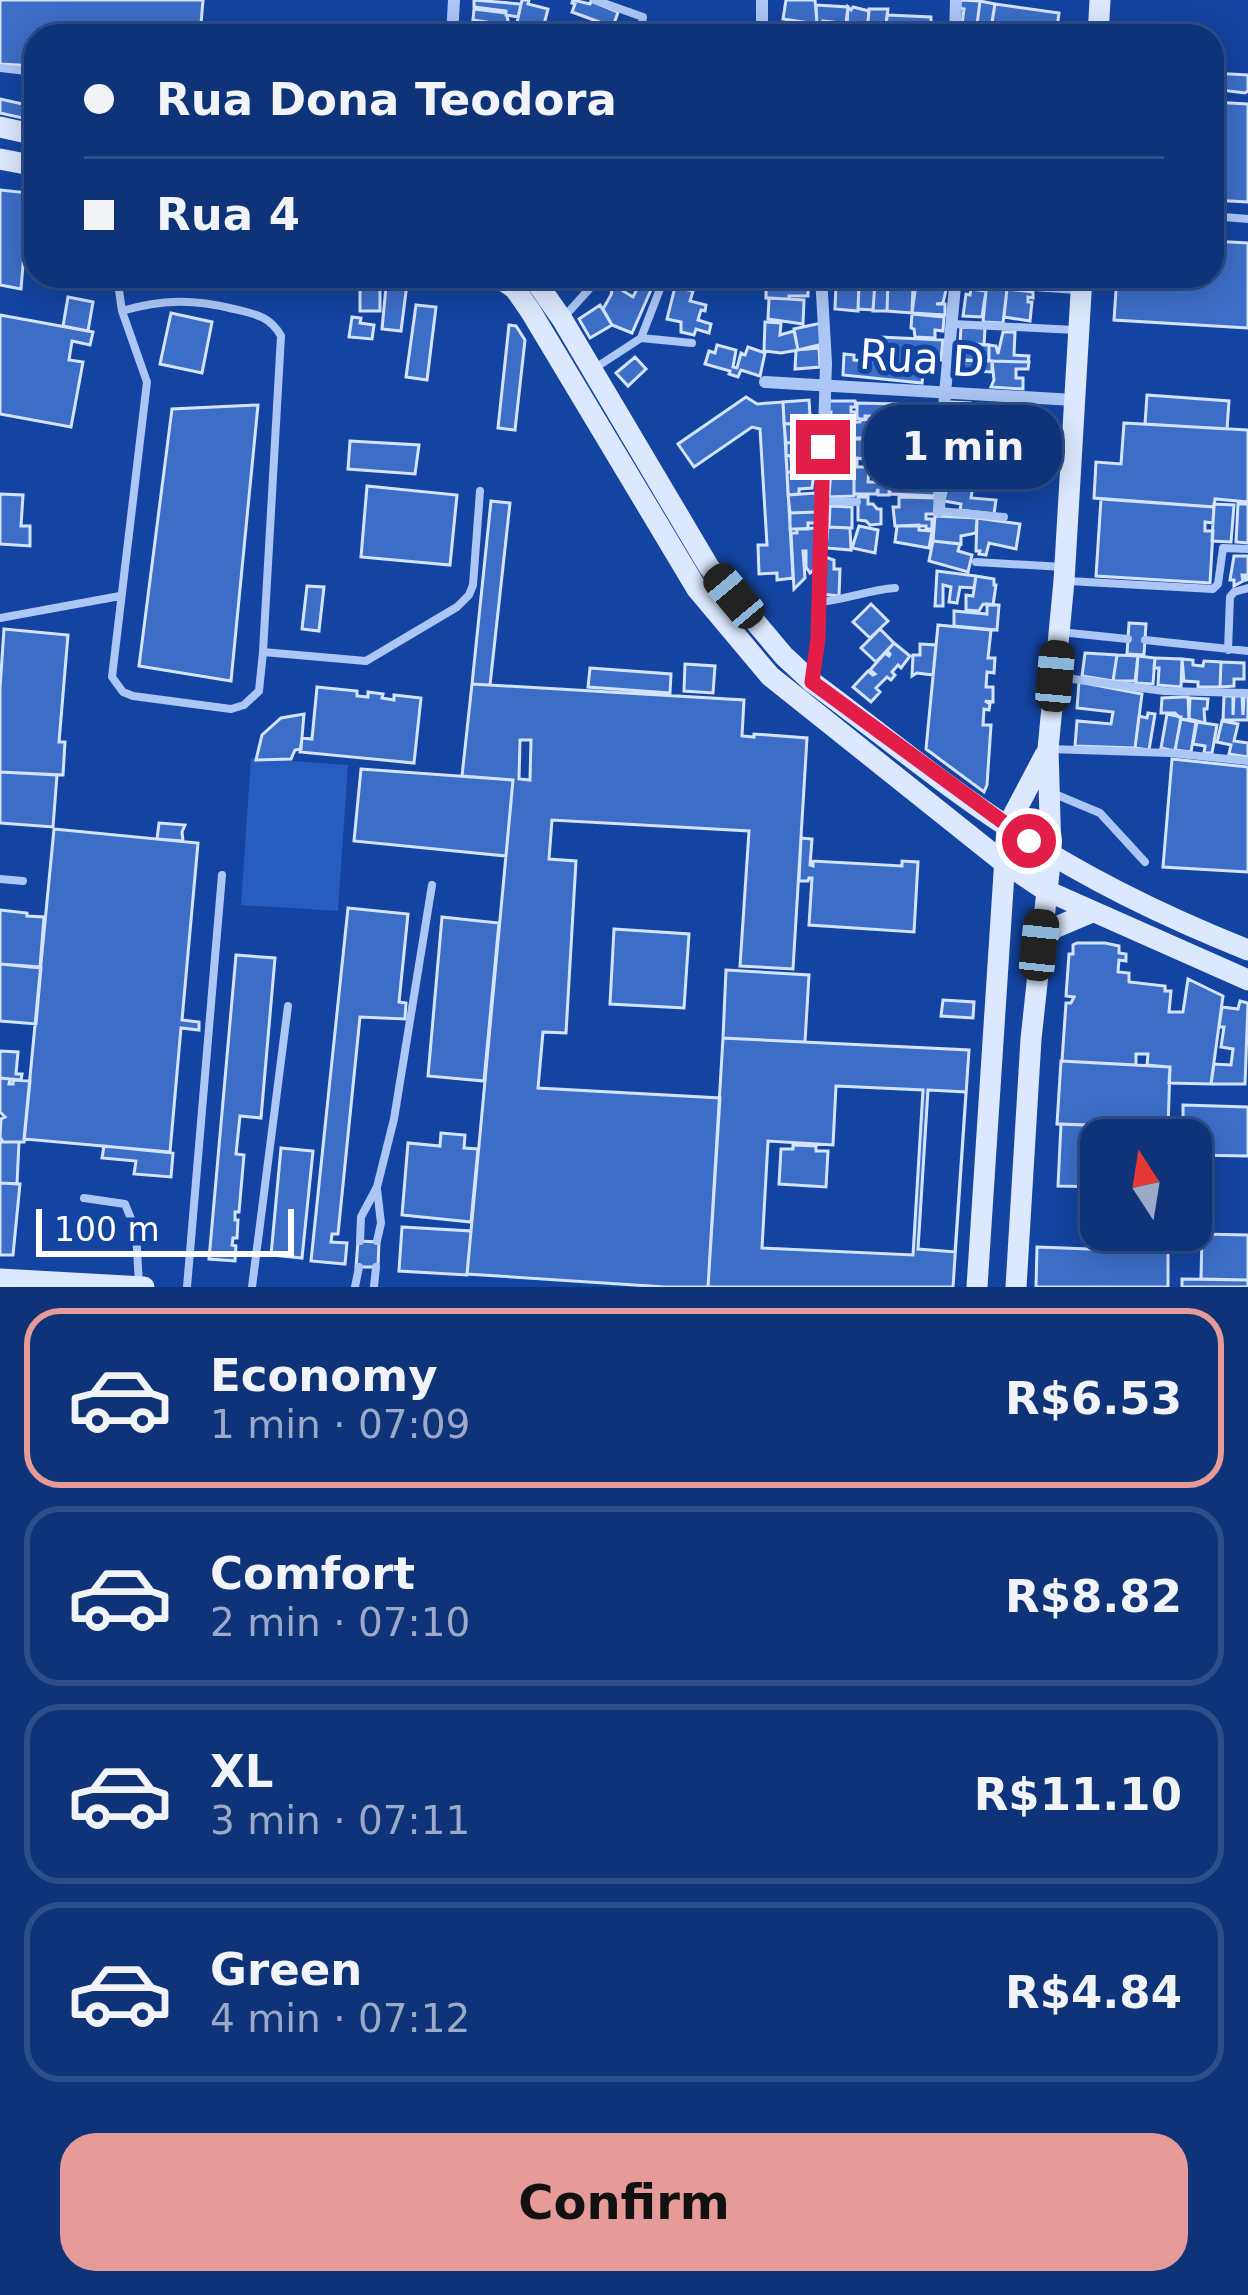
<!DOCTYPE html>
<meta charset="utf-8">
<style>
:root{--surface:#0e3379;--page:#1c3f80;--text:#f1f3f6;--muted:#9baac6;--line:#2e4e8a;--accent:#e69b98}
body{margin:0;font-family:"DejaVu Sans",sans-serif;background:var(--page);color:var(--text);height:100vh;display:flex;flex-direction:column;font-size:45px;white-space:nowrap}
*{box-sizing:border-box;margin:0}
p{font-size:39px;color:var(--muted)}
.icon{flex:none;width:66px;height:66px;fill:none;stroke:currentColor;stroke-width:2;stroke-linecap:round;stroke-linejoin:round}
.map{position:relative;height:1287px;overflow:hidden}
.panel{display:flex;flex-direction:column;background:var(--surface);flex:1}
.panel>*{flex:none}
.guide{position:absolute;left:24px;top:24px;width:1200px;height:264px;border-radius:36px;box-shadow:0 6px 30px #0003,0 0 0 3px var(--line);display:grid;align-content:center;height:264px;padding:0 60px;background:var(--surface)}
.needle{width:78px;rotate:348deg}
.controls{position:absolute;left:1080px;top:1119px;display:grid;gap:24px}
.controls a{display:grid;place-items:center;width:132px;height:132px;border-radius:24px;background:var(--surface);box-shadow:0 6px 30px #0003,0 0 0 3px var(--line);font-size:60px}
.scale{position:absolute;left:36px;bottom:30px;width:258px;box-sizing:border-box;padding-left:12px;border:6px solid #fff;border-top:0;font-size:33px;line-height:42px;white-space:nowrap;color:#fff;-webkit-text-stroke:9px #1344a1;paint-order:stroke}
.end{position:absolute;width:54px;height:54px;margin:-27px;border:15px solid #e11d48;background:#fff;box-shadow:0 0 0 6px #fff}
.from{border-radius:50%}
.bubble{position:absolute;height:84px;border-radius:36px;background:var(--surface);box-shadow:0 6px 30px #0003,0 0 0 3px var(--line);font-size:39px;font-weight:700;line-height:84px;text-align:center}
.car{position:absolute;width:36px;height:72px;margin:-36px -18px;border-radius:15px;box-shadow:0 0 9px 3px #0007;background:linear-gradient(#222 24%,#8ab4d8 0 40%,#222 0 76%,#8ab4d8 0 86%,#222 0)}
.guide b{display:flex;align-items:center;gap:42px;height:114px;font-size:45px}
.guide b+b{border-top:3px solid var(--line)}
.guide i{width:30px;height:30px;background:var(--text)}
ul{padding:21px 0 0;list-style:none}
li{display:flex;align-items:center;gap:36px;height:180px;margin:0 24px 18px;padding:0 36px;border:6px solid var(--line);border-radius:36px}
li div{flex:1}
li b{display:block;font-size:45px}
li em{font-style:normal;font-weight:700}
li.active{border-color:var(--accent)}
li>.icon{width:108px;height:108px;stroke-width:1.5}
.primary-button{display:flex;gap:24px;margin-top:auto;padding:24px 60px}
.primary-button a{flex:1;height:138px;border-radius:36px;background:var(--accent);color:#111;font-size:48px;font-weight:700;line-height:138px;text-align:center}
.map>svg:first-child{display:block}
</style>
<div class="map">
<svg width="1248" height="1287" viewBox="0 0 1248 1287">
<rect width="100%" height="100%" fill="#1344a1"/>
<path fill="#265dbf" d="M251 758 348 765 338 911 241 905Z"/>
<path fill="#3c6ec8" stroke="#d5e4fe" stroke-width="3" fill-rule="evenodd" d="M0 0H203L200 36H36V66L0 64Z
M474 0 521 4 518 17 506 15V11L474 7Z
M522 0H529L528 4 548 9 541 36H514Z
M573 0 590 4 591 1 618 12 613 27 572 12 575 4 572 3Z
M786 0H815L817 24 783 19Z
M960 0 980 1 976 33 961 32 964 9 959 8Z
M980 1 995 4 990 35 976 33Z
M995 4 1059 13 1057 28 1073 30V36L990 34Z
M816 5 848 7 845 31 832 29 833 22 823 21V25L817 24Z
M848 7 851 10 853 7 869 11 867 32 847 28Z
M474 9 506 13 508 20 506 25 473 20Z
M869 9H888L885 33 867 32Z
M887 15 931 17V25L946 26 947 36 885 33Z
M1212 73 1248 75V91L1245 93 1212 89Z
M0 99 36 107V121L0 113Z
M1212 102 1248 104V202L1212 200Z
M0 190 29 193 21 289 0 285Z
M1212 241 1248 243V328L1114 320 1117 276H1212Z
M360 276H380V311H360Z
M387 276H408L401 331 382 329Z
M637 276 647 277 642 287 651 290 632 333 612 325 603 309 611 295 613 285 633 297 638 287 633 285Z
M766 277 808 280V296H789V299L766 298Z
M859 281 875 282 873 310 858 309Z
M875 282H888L887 311H873Z
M888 282 913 284 912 313 887 311Z
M836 283 859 285 858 311 835 309Z
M916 284 947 286 943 303 936 304H945V315L912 313Z
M977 285 1007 289 1003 323 983 322 986 291 977 290Z
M675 287 693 291 690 301 706 305 705 311 701 310 698 320 711 324 709 333 696 329 694 335 681 332V322L667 319Z
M971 289 986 291 982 317 963 316 966 294 970 295Z
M1007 289 1033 292V298L1028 297V302H1032L1030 321 1004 317Z
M68 297 93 302 88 331 63 326Z
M769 298 804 300 803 324 768 319Z
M416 305 436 307 427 380 406 377Z
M600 305 612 325 590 338 579 319Z
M171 313 212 322 202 373 160 364Z
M912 314 944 317 943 331 935 330V338L915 337 914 329 911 328Z
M0 315 93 332 90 345 72 341 69 360 83 362 71 427 0 414Z
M352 317 361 318 360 323 374 325 372 339 349 337Z
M765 322 781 323 780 335 794 331 798 350 781 353 764 351Z
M821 323 823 344 798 350 794 329Z
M509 325 516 326 525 340 515 430 498 428Z
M961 327 985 328 984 345 960 343Z
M1003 332H1015L1014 355 1029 356 1028 362 989 361V345L996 346 998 354Z
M879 337 943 340 941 360 925 359 922 383 843 375 844 354 854 355V360L886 362 887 354 881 353Z
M960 343 989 345V361L958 360Z
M717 345 736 350 733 367 737 368 741 353 745 355 748 347 765 353 760 376 741 370 738 377 729 374 730 371 705 364 709 351 715 353Z
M819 348 820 367 795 369 796 350Z
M635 357 646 369 628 386 616 373Z
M964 360 992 361V372L953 370 954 363H964Z
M992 361 1029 362 1028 369H1016V378H1023V389L991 387 994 380Z
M1147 395 1229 401 1227 429 1145 424Z
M746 397 757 404 783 402 793 578 777 580V573L759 574 758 545H767L760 429 752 427 694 467 678 444Z
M809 400 810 415 801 416 802 423 784 424 783 402Z
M826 401H855L856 407H851V412H856V419H853V422L830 424 831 412H826Z
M949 402 970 403 968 433 950 432Z
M857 403 940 405V417L865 416V419H860L857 418Z
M258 405 231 681 139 666 172 409Z
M880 418H904V426L905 419 929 420 933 422V437L841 439 837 434 825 433 826 425 860 422V420L876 419V427H881Z
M1002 419 1021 421 1020 429 1007 428 1006 437 1011 438V451L982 450 981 425 996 426V422H1001V427Z
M810 423 814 441 786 443 784 424Z
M1124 423 1248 430V502L1215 499 1214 507 1094 498 1096 462 1121 464Z
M968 432 981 433V450L946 448 947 439 962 440V434L968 435Z
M870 436 916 437 917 459 893 458V461L887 462 886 456H881V462H870Z
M854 438H864L863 459 857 458V466L831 469 832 457H838L839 439Z
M350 441 419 445 415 474 348 469Z
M814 441 815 454 786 456V443Z
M946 448 975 450V468H947Z
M983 450H995L993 477 1010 478V489L973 486 976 451Z
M995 450 1010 451V457L1034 460 1033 473 1000 470V467H995Z
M791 455V459H799V456L815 457 814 473 787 472 786 456Z
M890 466 889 495H878V489L876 494H854V467H869L868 482H877V467Z
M973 468V485L947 484V469Z
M831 469H854V496L829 497Z
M787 472 818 473V480H813L812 488 799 489V494L788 495Z
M901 481V489H904V483L934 482 935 496 890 494V482Z
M947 485 973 486 971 498 996 500 994 514 960 510 961 504 944 501Z
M367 486 457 495 450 565 361 557Z
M816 493V512L790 513 788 495Z
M0 494 23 495 21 526H30V546L0 544Z
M858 497H868V504H873L877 509H881V524L870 525 866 521 858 520Z
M899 497 936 498 935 514H926V519H932V529H926V526H895L893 507H899Z
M1101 499 1214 507 1213 523 1205 522V531H1213L1210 583 1096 576Z
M491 501 510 503 490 685 472 684Z
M1214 504 1234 505 1231 542 1212 541Z
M1238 504H1248V543L1236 542Z
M830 506 852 507V528L829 527Z
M816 512V523H808V529H790V513Z
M935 516 977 518 976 533 961 536V544L933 541Z
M977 518 1020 524 1016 549 989 543 986 555 979 554 980 551H976Z
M919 525V530L932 531 929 548 895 542 897 526Z
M859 526 878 530 875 553 852 548Z
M828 527 850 528 851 550 826 548Z
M816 528 817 567 810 573 806 567V551H803L805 578 794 589 791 533H797V529Z
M933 541 960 544 958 551 972 555 968 572 929 561Z
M1234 556H1248V579L1246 580 1245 575H1242L1243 581 1234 586V580H1230Z
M825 557 834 560V569H840L839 596 821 594Z
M937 571 976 576 974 588 960 587 957 603 949 602 951 587 943 585V606H935Z
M976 576 994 579V585H996L993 605 983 604 979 611 966 610V595L973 596Z
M307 586 324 587 319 631 302 629Z
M871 604 888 621 870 638 853 622Z
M987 604 999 605 997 630 954 626V611L987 614Z
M1129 623 1146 624 1144 655 1127 654Z
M938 625 991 630 988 658H995L994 673 987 672 986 687H993V702L985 701 990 704 989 710 984 709 983 725H991L987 785 984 792 926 749Z
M4 629 68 635 59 742H65L63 775 0 772V688Z
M880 629 894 643 876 662 861 648Z
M894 643 910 656 901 668 898 665 892 672 895 675 891 680 887 677 876 688 880 692 871 702 853 687 868 671 873 675 875 674 870 670 885 653 889 656 890 654 887 651Z
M920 644 936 645 933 675 917 673 912 676 913 655H920Z
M1085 653 1117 655 1113 681 1082 676Z
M1117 655 1138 656 1135 681H1113Z
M1138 656 1155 658 1153 684 1136 683Z
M1155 658 1182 659 1181 687 1158 685 1159 668H1154Z
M1182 659 1193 660V665L1203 666 1204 661 1221 662 1220 687H1198V682L1184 681Z
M1221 662 1244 663V679H1234V686L1220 687Z
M685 664 715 666 713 693 684 691Z
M590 668 671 674 670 693 588 687Z
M1079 682 1142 694 1135 748 1075 746 1077 721 1111 724 1113 712 1077 708Z
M472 684 744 700 742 736 754 737V734L807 738 793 969 740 966 749 831 552 820 549 859 576 861 566 1033 543 1032 538 1088 720 1098 708 1287H665L467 1274 513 780 462 776ZM520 740H531L530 780 519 779Z
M317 687 357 691V696L368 697V692L383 694 382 698 394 700V695L421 698 414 763 300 752 302 738 312 739Z
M1224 696H1233V715L1234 696H1242L1243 715 1244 696H1248V720H1223Z
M1182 697H1188L1189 720 1181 719 1175 713H1161L1162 698Z
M1190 698 1208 699 1207 709H1204L1205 723 1189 719Z
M1148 713 1155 714 1149 750 1135 748 1139 716 1147 718Z
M304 714 301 749 295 750 291 759 256 760 262 735 281 718Z
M1167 714 1181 717 1175 751 1161 748Z
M1181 719 1196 722 1191 752 1175 750Z
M1222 721 1238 724 1234 741 1248 743V757L1229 754 1231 745 1217 742Z
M1197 722 1217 725 1212 753H1204L1205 746 1193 744Z
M1172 759 1248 767V872L1163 867Z
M361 769 513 780 506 856 354 841Z
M0 772 57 775 53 827 0 823Z
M159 823 185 825 182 832 183 841 157 839Z
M54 829 198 843 182 1020 199 1022V1030L181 1028 170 1152 24 1139Z
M801 838 812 839 810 865 813 866V861L902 866V861L918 862 914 932 809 925 812 878H809L808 881H799Z
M348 908 408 914 399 1002 406 1003 405 1019 360 1017 338 1234H332L331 1242 347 1243 345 1264 311 1261Z
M0 910 27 913V916L44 917 40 967 0 964Z
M442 917 499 923 484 1081 428 1076Z
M614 929 689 934 684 1008 610 1004Z
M1077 943H1105L1119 946V953L1126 954V961L1119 960 1118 972 1129 973V982L1165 986V991H1171L1169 1012H1183L1188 979 1223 996 1211 1084 1169 1083 1170 1067 1147 1065 1148 1054H1136V1065L1062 1061 1066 1003H1071L1074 997 1066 996 1069 954H1073V945Z
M236 955 275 958 261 1118 240 1116 236 1154 244 1155 239 1212H235V1220H238L237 1238H233L232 1245 236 1246 235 1261 209 1259Z
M0 964 41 968 36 1024 0 1021Z
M726 970 809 975 805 1042 723 1038Z
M943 1000 974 1002 973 1018 941 1016Z
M1240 1001 1248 1003 1245 1084H1211L1214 1064 1231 1065 1233 1049 1221 1047 1224 1027H1219L1222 1007 1238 1009Z
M723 1038 969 1050 953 1287H708ZM836 1086 923 1090 913 1255 762 1248 768 1141 833 1145Z
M0 1051 18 1052 16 1074H22L21 1080 0 1078Z
M1061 1061 1170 1067 1168 1128 1057 1124Z
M0 1078 10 1079 9 1084H13V1080L30 1081 24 1142H3L0 1137 1 1119 5 1117 0 1112Z
M928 1090 966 1092 955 1252 918 1249Z
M1183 1105 1248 1107V1156L1191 1155V1140H1183Z
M1061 1124 1168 1128V1140H1101V1187L1058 1186Z
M441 1133 465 1135 464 1148 478 1149 471 1222 402 1215 408 1143 440 1146Z
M0 1142H19L17 1184 0 1183Z
M793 1145 816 1146V1151H828L826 1187 779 1184 781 1149H793Z
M104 1146 173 1153 171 1177 134 1174 136 1161 102 1158Z
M281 1148 313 1151 302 1258 271 1255Z
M0 1183 20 1184 13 1255H0Z
M402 1227 471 1231 467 1275 399 1271Z
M1202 1234 1248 1235V1280L1201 1279Z
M358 1241 379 1242 378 1267H356Z
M1037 1247 1168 1252V1287H1036Z
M1182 1279 1248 1280V1287H1182Z"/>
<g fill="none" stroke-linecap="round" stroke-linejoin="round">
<path stroke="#acc6f5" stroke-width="8" d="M595 0 643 17 640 36
M0 68 36 72
M1212 216 1248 219
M117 276 122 311C162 299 194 299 234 309 255 314 270 316 281 336L263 652 259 691 244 705 231 709 133 696 123 692 112 677 147 382 122 311
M874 276 1076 290
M563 318 601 276
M953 324 1075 330
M641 338 665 276
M595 368 641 338 692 343
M868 465 941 462
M822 501 857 502
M940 511 1004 517
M976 562 1064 567
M1068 581 1213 589 1218 584 1223 548 1248 549
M820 602C847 599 869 590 895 588
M0 618 120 596
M1060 632 1128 639
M1145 640 1248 651
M1228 650 1230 597 1234 592 1248 588
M263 652 366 661 457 607 469 595 473 585 480 491
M1058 677 1164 691 1248 693
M1049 749 1170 753 1248 761
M1050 792 1100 813 1145 862
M0 879 23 881
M377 1189 381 1223 377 1241
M84 1198 125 1204 136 1231 139 1285
M360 1241 361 1217 377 1187 394 1119 432 885
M187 1287 222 875
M252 1287 288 1006
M355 1287 359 1267
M374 1287 376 1267"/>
<path stroke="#acc6f5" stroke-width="12" d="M762 0V35L768 36
M452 36 454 0
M955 36 956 0
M765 382 1074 400
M939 511 945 393 956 276
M812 682 818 638 826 363 821 276"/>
<path stroke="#dce8fd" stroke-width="21" d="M1098 36 1100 0
M0 127 36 135
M0 159 36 166
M497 276 515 289 531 312 697 589 770 676 1003 862 1045 890 1248 980
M532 276 562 319 709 567 784 656 812 682C878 731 942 784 1011 829 1086 879 1165 917 1248 950
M1040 945 1054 928 1092 912
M0 1279 144 1287
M977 1287 1007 827 1045 755
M1016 1287 1031 1039 1051 854 1048 749 1064 581 1082 276"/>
</g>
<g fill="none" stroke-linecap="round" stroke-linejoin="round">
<path stroke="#e11d48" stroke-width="15" d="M823 447 818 638 812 682 1029 841"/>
</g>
<g text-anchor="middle" stroke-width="10" stroke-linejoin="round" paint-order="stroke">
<g font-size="42" fill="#fff" stroke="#1344a1">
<text transform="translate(922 358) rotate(4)" y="15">Rua D</text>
</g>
</g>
</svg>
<div class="controls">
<a><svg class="needle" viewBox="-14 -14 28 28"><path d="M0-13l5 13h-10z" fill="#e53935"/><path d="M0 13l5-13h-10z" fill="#9baac6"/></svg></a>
</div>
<div class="scale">100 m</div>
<i class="end from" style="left:1029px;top:841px"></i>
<i class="end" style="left:823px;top:447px"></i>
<div class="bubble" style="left:864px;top:405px;width:198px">1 min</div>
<i class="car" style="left:734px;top:596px;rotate:320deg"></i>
<i class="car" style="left:1055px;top:676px;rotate:5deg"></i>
<i class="car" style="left:1039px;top:945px;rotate:6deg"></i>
<div class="guide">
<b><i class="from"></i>Rua Dona Teodora</b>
<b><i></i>Rua 4</b>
</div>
</div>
<section class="panel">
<ul>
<li class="active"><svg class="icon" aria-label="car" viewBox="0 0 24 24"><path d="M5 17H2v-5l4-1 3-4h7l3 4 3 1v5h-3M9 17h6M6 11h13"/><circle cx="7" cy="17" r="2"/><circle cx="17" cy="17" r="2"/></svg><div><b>Economy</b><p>1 min · 07:09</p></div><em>R$6.53</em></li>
<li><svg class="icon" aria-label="car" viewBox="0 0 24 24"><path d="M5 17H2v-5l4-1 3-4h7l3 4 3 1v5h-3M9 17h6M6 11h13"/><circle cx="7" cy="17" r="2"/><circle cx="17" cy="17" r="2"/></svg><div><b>Comfort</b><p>2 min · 07:10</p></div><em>R$8.82</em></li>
<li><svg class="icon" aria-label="car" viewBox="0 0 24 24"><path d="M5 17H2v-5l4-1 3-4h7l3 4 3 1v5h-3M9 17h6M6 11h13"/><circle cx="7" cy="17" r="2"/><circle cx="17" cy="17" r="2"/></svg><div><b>XL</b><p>3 min · 07:11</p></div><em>R$11.10</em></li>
<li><svg class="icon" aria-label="car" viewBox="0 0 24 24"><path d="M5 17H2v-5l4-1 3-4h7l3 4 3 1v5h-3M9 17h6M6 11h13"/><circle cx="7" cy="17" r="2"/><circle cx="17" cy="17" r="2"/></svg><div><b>Green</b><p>4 min · 07:12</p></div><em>R$4.84</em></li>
</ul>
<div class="primary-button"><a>Confirm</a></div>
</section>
